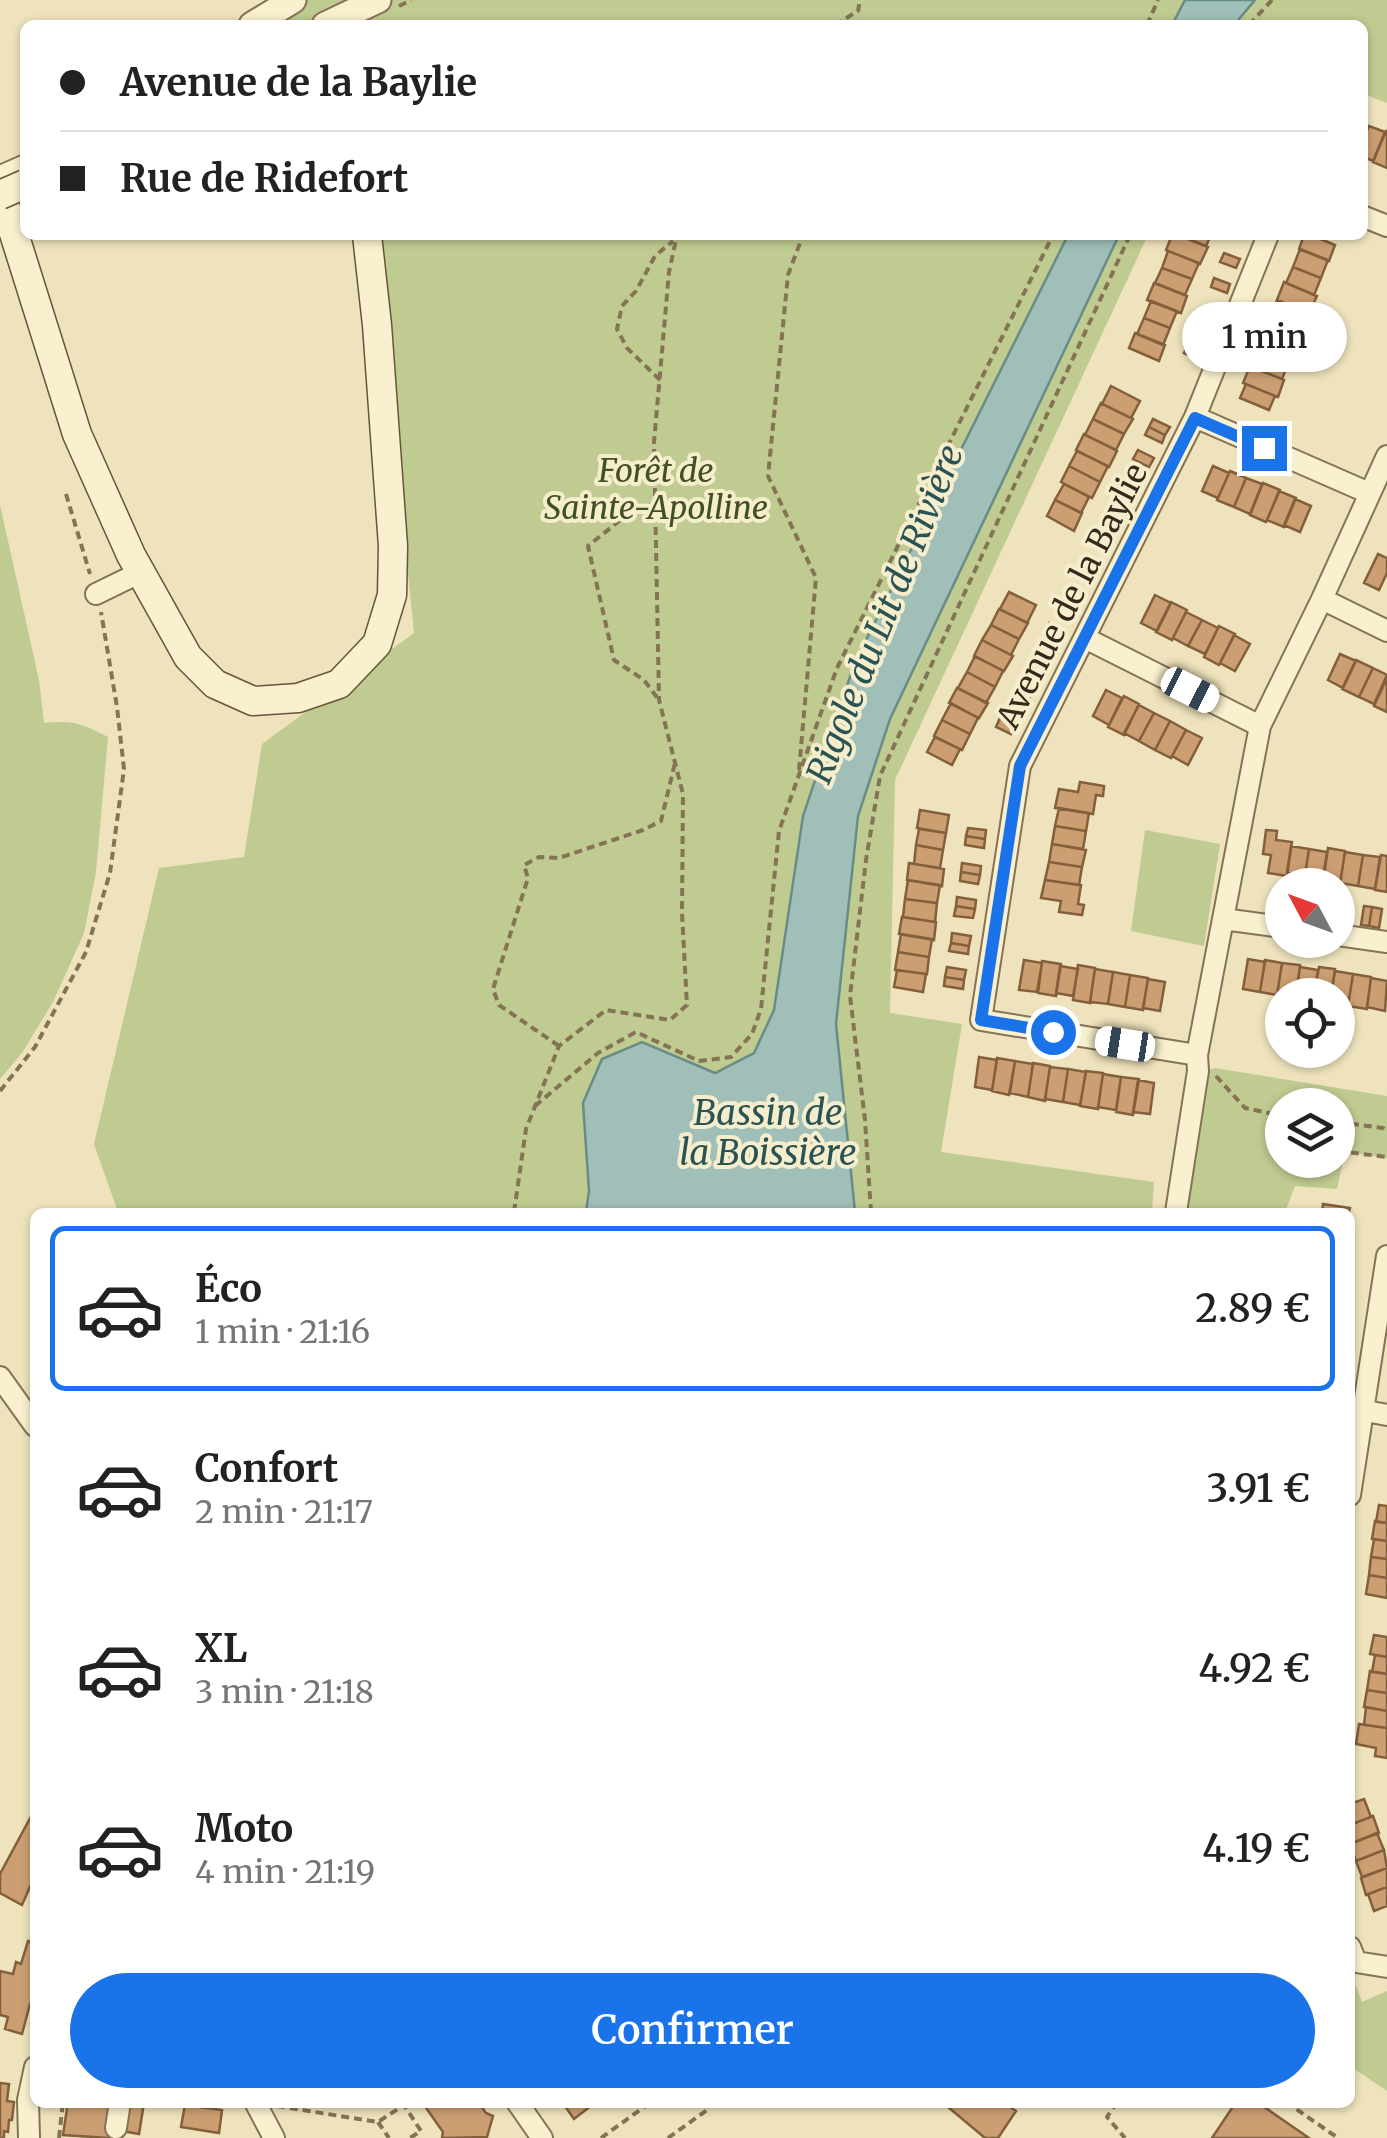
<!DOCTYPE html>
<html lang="fr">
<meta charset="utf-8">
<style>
:root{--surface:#fff;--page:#f2f2f2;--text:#222;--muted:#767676;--line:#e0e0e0;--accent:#1a73e8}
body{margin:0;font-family:Merriweather,serif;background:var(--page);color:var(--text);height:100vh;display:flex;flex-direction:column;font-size:38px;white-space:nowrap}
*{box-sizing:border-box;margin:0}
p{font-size:32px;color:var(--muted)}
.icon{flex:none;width:55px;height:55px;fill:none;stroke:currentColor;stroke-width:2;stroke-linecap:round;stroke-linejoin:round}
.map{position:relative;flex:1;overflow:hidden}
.drawer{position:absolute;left:30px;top:1208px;width:1325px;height:900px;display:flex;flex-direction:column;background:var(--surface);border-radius:15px;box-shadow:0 2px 8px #0004}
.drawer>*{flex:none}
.banner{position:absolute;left:20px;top:20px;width:1348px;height:220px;border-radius:15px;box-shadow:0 2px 8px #0004;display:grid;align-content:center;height:220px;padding:0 40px;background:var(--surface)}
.needle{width:65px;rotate:311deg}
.buttons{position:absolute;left:1265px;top:868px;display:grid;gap:20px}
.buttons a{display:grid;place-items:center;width:90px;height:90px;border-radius:50%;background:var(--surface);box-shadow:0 2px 8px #0004;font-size:50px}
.end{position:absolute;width:45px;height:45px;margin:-22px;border:12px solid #1a73e8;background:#fff;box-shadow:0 0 0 5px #fff}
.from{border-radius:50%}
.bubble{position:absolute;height:70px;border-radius:35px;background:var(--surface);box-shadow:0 2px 8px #0004;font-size:32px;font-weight:600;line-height:70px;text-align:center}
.car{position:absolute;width:30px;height:60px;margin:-30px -15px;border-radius:12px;box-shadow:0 0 8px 2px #0007;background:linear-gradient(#fff 24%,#345 0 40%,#fff 0 76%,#345 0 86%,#fff 0)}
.banner b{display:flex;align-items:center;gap:35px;height:95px;font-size:38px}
.banner b+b{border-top:2px solid var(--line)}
.banner i{width:25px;height:25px;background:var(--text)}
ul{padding:18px 0 0;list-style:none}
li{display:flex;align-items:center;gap:30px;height:165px;margin:0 20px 15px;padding:0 20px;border:5px solid transparent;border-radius:15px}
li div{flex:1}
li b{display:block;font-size:38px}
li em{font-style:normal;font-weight:600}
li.on{border-color:var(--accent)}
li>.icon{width:90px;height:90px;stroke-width:1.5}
.button{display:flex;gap:20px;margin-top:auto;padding:20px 40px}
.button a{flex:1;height:115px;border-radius:60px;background:var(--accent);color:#fff;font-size:40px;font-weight:600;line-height:115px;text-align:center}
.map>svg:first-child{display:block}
</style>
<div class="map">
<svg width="1387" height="2138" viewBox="0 0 1387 2138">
<rect width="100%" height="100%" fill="#eee3bc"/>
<path fill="#bfcb91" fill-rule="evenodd" d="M270 0H1185L1172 25H258Z
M1255 0H1387V103L1363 94 1362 25H1234Z
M374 235H1068L855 662 803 816 774 1010 754 1053 714 1073 642 1042 589 1191 586 1212H118L94 1144 159 868 244 857 262 744 414 633Z
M1119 235H1148L895 780 890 1013 962 1024 941 1152 1154 1182 1152 1212H855L836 1024 858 816 890 719Z
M0 505 39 680 44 723C73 720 81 723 108 737L96 872 84 933 53 1002 22 1053 0 1079Z
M1145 830 1220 844 1204 946 1131 931Z
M1215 1068 1387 1096V1158L1345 1152 1337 1189 1295 1186 1285 1212H1182L1205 1071ZM1282 1105H1338V1160H1282Z
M1356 1986 1362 2002 1387 1991V2091L1350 2066V1988Z"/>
<path fill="#a0bfb8" stroke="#688c86" stroke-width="2.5" d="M1185 0H1255L1234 25H1172Z
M1068 235H1119L890 719 858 816 836 1024 855 1212H586L589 1191 583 1103 602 1059 642 1042 715 1073 754 1053 774 1010 803 816 855 662Z"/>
<path fill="#cc9f72" stroke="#845f3c" stroke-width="2.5" d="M1369 126 1385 132 1373 161 1362 156V142Z
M1386 131H1387V168L1373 162Z
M1172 235H1178L1208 247 1200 264 1166 250Z
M1178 235H1211L1206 246Z
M1304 235H1311L1335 245 1329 261 1299 249Z
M1300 249 1328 260 1321 278 1293 267Z
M1168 251 1199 263 1192 279 1162 268Z
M1224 253 1240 259 1236 268 1220 262Z
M1293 267 1321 278 1314 295 1286 283Z
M1162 268 1192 279 1185 295 1155 283Z
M1214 278 1230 284 1227 293 1211 287Z
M1284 282 1317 296 1309 313 1277 300Z
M1154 283 1187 296 1181 313 1147 300Z
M1277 300 1309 313 1303 329 1271 316Z
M1151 301 1177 311 1170 328 1144 318Z
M1201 311 1217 318 1214 326 1197 320Z
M1270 316 1304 330 1297 346 1263 332Z
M1144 318 1170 328 1163 345 1137 334Z
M1135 333 1165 345 1159 361 1129 348Z
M1264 333 1296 345 1289 362 1258 349Z
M1188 344 1204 350 1200 360 1184 353Z
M1258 349 1289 362 1282 379 1251 367Z
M1250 366 1284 380 1278 397 1243 383Z
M1246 384 1275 396 1269 410 1240 398Z
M1111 386 1140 401 1131 418 1102 404Z
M1101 403 1133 419 1124 434 1093 419Z
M1093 419 1124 434 1116 450 1085 435Z
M1153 419 1170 427 1165 435 1149 427Z
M1149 427 1165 435 1162 443 1145 435Z
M1084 434 1117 451 1109 467 1076 450Z
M1138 450 1154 458 1149 467 1133 459Z
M1077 451 1108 466 1100 482 1069 466Z
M1069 466 1100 482 1092 498 1061 482Z
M1213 466 1229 473 1218 498 1202 491Z
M1230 471 1246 478 1234 507 1217 500Z
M1246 478 1262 484 1250 514 1234 507Z
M1121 482 1137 491 1134 499 1117 490Z
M1263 483 1280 490 1266 522 1250 515Z
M1064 484 1089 497 1081 513 1055 500Z
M1117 490 1134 499 1130 507 1113 498Z
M1279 491 1296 498 1284 527 1267 520Z
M1295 499 1311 506 1300 532 1284 525Z
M1055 500 1082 513 1074 531 1047 516Z
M1105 514 1121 522 1117 531 1100 523Z
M1378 554 1387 558V573L1379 590 1364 583Z
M1009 592 1036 605 1027 623 1000 609Z
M1155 595 1171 603 1157 631 1141 623Z
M1171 602 1187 610 1172 640 1156 632Z
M999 609 1028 623 1019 639 991 625Z
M1186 612 1202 620 1188 646 1173 638Z
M1202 620 1218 628 1205 654 1188 646Z
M1049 623 1065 631 1060 640 1045 632Z
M991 625 1019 639 1011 655 982 640Z
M1219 626 1235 634 1219 665 1204 657Z
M1234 635 1250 644 1235 671 1220 663Z
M982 640 1013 656 1004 671 974 656Z
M1340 654 1356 661 1343 688 1328 680Z
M1033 655 1048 662 1043 672 1029 664Z
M975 656 1003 671 995 687 967 672Z
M1356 660 1373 668 1359 697 1342 689Z
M1373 668 1387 675 1374 704 1359 697Z
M967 672 995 687 986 703 958 688Z
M1387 678V712L1374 706Z
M1016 687 1031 695 1027 703 1012 696Z
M957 688 988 703 979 718 949 703Z
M1106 690 1122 698 1109 725 1093 716Z
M1124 696 1139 704 1124 735 1108 727Z
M951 703 978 718 970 734 942 720Z
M1139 705 1154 713 1139 741 1124 733Z
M1154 713 1170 721 1155 750 1139 741Z
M1000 718 1016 725 1011 734 996 727Z
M942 720 970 734 962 750 934 736Z
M1170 721 1186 730 1171 758 1155 750Z
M1186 730 1202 738 1188 765 1172 756Z
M935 737 960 749 952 765 927 752Z
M1080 782 1104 786 1103 796 1096 795 1093 814 1055 808 1059 789 1078 792Z
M1059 808 1089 813 1086 831 1055 826Z
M920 810 949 815 946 833 917 828Z
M1055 826 1086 831 1083 849 1052 844Z
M968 828 986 830 985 839 966 836Z
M919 829 946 833 943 850 916 845Z
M1266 830 1277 831 1276 840 1292 842 1287 876 1268 873 1271 855 1263 854Z
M966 836 985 839 984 848 965 845Z
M1052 844 1086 850 1082 867 1049 862Z
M916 845 943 850 940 868 914 864Z
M1291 846 1309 849 1305 875 1287 872Z
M1328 848 1345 851 1340 885 1323 882Z
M1309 849 1327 852 1323 878 1305 875Z
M1345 852 1363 855 1358 886 1340 883Z
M1363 855 1380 857 1375 889 1358 886Z
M1381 855 1387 856V892L1375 890Z
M1049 862 1082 867 1079 885 1045 880Z
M909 863 944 869 942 886 907 880Z
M962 863 981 866 980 875 961 872Z
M961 872 980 875 978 884 960 881Z
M908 880 940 885 937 903 905 899Z
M1045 880 1081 885 1078 904 1084 905 1082 915 1059 912 1061 901 1041 898Z
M957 897 976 900 975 909 956 906Z
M905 899 937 903 935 922 903 917Z
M956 906 975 909 973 918 954 916Z
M1364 906 1372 907 1369 926 1361 925Z
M1372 907 1382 909 1379 928 1369 926Z
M902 917 936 922 934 940 899 934Z
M952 933 971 936 969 946 951 943Z
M901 934 932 939 929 957 898 952Z
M951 943 969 946 968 954 949 951Z
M898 952 929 957 927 974 895 970Z
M1248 959 1265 962 1260 992 1243 989Z
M1024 960 1042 963 1037 992 1019 990Z
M1265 960 1282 963 1277 995 1260 992Z
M1042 961 1061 964 1056 996 1038 993Z
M1282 963 1300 965 1296 995H1277Z
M1078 965 1095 968 1090 1003 1073 1000Z
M1060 966 1078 969 1073 996 1056 993Z
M947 967 966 970 964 980 945 977Z
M1300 967 1318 970 1314 995H1296Z
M1319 967 1335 969 1331 995H1314Z
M1095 969 1113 972 1108 1004 1090 1002Z
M897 970 926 974 923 992 894 987Z
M1335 971 1353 974 1348 1006 1338 1004V995H1331Z
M1113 972 1130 975 1125 1007 1108 1004Z
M1353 974 1371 977 1367 1009 1348 1006Z
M1130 975 1148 978 1143 1010 1125 1007Z
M945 977 964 980 963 989 944 986Z
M1371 978 1387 981 1385 1011 1367 1007Z
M1148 979 1165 982 1160 1011 1143 1008Z
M979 1057 997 1060 992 1090 975 1087Z
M997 1058 1015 1061 1009 1095 992 1091Z
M1015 1061 1033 1064 1028 1097 1010 1093Z
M1033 1063 1050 1066 1045 1101 1028 1097Z
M1050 1067 1068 1069 1063 1102 1045 1099Z
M1068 1069 1086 1072 1080 1105 1063 1102Z
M1086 1071 1103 1073 1098 1109 1080 1106Z
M1103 1074 1121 1077 1116 1110 1098 1107Z
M1121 1077 1139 1079 1133 1115 1116 1112Z
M1138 1080 1154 1083 1150 1114 1133 1112Z
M1323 1204 1350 1208 1349 1212H1322Z
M1379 1505 1387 1506V1523L1376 1522Z
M1375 1521 1387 1523V1541L1372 1539Z
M1374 1539 1387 1541V1559L1371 1557Z
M1371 1557 1387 1559V1578L1369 1575Z
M1369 1575 1387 1578V1598L1366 1594Z
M1374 1635 1387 1637V1657L1370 1654Z
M1375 1655 1387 1657V1674L1372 1672Z
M1370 1671 1387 1674V1693L1367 1690Z
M1367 1690 1387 1693V1711L1364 1707Z
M1366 1707 1387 1711V1728L1364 1725Z
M1359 1724 1387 1728V1758L1375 1756 1376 1748 1356 1744Z
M1364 1799 1371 1817 1350 1825V1804Z
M35 1809V1881L33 1880 22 1905 0 1893V1874Z
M1373 1816 1379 1833 1350 1844V1825Z
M1377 1833 1384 1850 1356 1861 1350 1844Z
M1384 1850 1387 1868 1362 1877 1356 1861Z
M1387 1868V1887L1366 1895 1361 1878Z
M1387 1887V1906L1374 1911 1368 1894Z
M28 1941 35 1943V2000L34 2005 30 2004 22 2034 5 2029 8 2017 0 2015V1971L13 1974 16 1962 21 1964Z
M0 2083 9 2084 7 2101 14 2102 12 2120H9L8 2132 4 2131V2138H0Z
M68 2102H114L109 2138 63 2135Z
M127 2102 144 2103 139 2134 122 2131Z
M422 2102H478L486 2113 493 2116 487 2137 442 2138 443 2132Z
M562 2102H596L574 2119Z
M942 2102H1003L1016 2111 998 2138H985Z
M1236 2102H1257L1309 2138H1212Z
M185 2105 222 2110 219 2133 181 2127Z"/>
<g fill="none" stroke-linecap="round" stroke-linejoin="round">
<defs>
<path id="minor" d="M1362 216 1387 226
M1195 417 1369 493
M96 594 141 572
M1322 599 1387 631
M1085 638 1260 726
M1223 919 1282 927
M1338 935 1387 942
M1197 1055 981 1020 1020 766 1195 417 1268 235
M1176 1212 1198 1071 1197 1055 1260 726 1322 599 1387 456
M0 1377 35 1426
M1350 1408 1387 1415
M1350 1495 1387 1256
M1350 1947 1356 1962 1387 1967
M255 2102 274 2138
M517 2102 542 2138
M116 2128 120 2102
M29 2138 28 2100 35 2067"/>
<path id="tertiary" d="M252 25 293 0
M325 25 378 0
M0 179 25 168"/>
<path id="secondary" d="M0 189 77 434 131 555 188 657 215 684 253 701 298 698 339 684 377 644 392 595 393 546 377 325 367 235"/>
</defs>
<use href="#minor" stroke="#857356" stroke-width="24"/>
<use href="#tertiary" stroke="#857356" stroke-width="29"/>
<use href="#secondary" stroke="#675439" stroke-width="31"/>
<path stroke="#857356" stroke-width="4" stroke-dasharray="8 5" stroke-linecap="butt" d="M399 6 411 0
M835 25 858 11 860 0
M1147 25 1158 0
M1249 25 1272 0
M660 380 627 348 617 329 622 306 636 291 655 256 673 241
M66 494 90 574
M655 503 623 518 588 546 614 660 644 680 659 700
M799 770 816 578 768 476 788 275 803 235
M559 1046 499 1005 493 989 528 878 524 865 539 857 559 858 643 830 661 821 675 763
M1216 1076 1245 1108 1269 1113 1282 1125
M0 1091 35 1047 86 952 110 873 124 769 117 707 101 612
M535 1106 598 1053 636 1032 699 1061 731 1057 752 1034 761 1009 779 831 837 668 1053 235
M1269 1113 1282 1115
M1338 1122 1383 1128 1387 1131
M1338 1151 1387 1157
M514 1212 526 1129 559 1046 606 1010 670 1020 687 1005 682 913 683 794 659 700 654 442 669 272 677 235
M871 1212 865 1120 850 996 866 860 880 776 1130 235
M1117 2102 1107 2117 1125 2138
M1286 2102 1338 2138
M277 2106 378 2122 404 2105 421 2131 410 2138
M378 2122 389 2138
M59 2138 63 2102
M601 2138 651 2102
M668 2138 710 2108 706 2102"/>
<use href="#minor" stroke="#f9f0cf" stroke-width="20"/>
<use href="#tertiary" stroke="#f9f0cf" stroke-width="25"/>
<use href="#secondary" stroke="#f9f0cf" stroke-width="28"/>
<defs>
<path id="secondary-bridge" d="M0 195 25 184"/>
</defs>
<use href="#secondary-bridge" stroke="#675439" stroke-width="31" stroke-linecap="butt"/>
<use href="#secondary-bridge" stroke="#f9f0cf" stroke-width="28"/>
</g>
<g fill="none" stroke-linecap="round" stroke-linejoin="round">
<path stroke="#1a73e8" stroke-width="12" d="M1053 1032 981 1020 1020 766 1195 418 1264 448"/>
</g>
<g text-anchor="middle" stroke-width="8" stroke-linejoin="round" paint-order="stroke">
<g font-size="32" font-style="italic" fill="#415121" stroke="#f5edcc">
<text x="656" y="482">Forêt de<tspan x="656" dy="37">Sainte-Apolline</tspan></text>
</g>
<g font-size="32" fill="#34291b" stroke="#f5edcc">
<text transform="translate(1072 596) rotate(-63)" y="11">Avenue de la Baylie</text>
</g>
<g font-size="35" font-style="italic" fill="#2a5354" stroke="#f5edcc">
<text transform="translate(885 614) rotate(-68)" y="12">Rigole du Lit de Rivière</text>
<text x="768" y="1125">Bassin de<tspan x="768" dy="40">la Boissière</tspan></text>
</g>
</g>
</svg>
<div class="buttons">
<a><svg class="needle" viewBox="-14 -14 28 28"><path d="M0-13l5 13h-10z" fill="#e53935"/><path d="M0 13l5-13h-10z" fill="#767676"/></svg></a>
<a><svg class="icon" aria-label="locate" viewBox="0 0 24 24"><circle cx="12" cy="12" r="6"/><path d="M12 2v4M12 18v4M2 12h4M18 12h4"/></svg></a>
<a><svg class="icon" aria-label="layers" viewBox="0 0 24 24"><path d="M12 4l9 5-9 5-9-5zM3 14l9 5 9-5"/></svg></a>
</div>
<i class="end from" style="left:1053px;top:1032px"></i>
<i class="end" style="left:1264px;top:448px"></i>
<div class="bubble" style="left:1182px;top:302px;width:165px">1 min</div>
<i class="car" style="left:1190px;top:690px;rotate:117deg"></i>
<i class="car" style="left:1125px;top:1044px;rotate:279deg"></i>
<div class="banner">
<b><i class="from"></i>Avenue de la Baylie</b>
<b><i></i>Rue de Ridefort</b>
</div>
<section class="drawer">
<ul>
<li class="on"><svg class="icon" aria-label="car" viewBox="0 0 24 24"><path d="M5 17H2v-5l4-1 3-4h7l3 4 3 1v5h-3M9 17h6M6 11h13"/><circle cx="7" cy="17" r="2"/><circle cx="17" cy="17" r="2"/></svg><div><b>Éco</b><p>1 min · 21:16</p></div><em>2.89 €</em></li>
<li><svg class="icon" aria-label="car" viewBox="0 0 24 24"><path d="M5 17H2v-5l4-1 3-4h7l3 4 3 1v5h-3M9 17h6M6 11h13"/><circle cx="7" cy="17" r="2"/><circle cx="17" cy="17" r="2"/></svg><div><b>Confort</b><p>2 min · 21:17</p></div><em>3.91 €</em></li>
<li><svg class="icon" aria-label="car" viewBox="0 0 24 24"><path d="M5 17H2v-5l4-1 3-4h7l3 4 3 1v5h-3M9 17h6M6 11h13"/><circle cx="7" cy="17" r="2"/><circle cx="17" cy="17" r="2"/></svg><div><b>XL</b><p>3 min · 21:18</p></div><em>4.92 €</em></li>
<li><svg class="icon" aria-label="car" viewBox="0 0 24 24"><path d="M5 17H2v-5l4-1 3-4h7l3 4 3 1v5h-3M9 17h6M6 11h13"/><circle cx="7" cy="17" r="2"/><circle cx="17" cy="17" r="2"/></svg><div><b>Moto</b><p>4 min · 21:19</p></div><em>4.19 €</em></li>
</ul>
<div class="button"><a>Confirmer</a></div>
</section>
</div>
